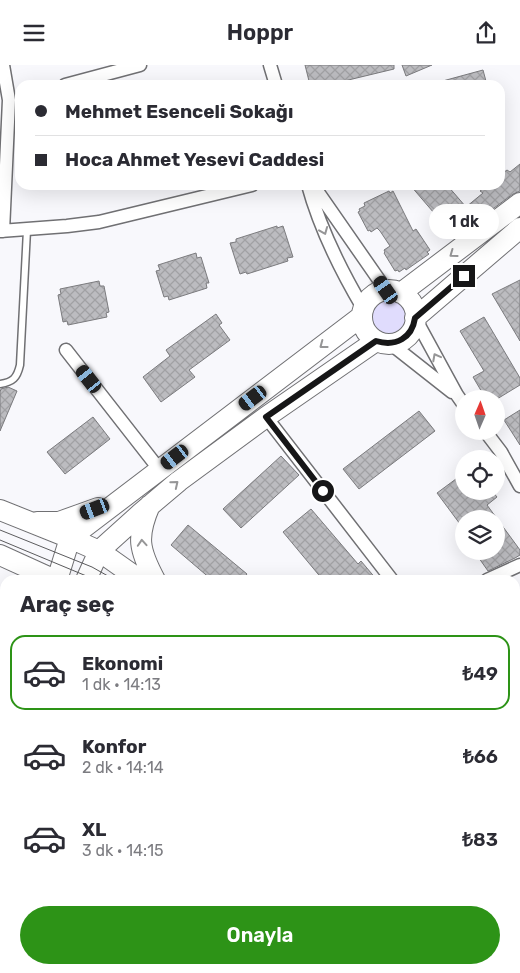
<!DOCTYPE html>
<html lang="tr">
<meta charset="utf-8">
<style>
:root{--surface:#fff;--page:#f2f2f3;--text:#2b2b33;--muted:#7c7c81;--line:#e1e1e2;--accent:#2d9317}
body{margin:0;font-family:Rubik,sans-serif;background:var(--page);color:var(--text);height:100vh;display:flex;flex-direction:column;font-size:19px;white-space:nowrap}
*{box-sizing:border-box;margin:0}
p{font-size:16px;color:var(--muted)}
.icon{flex:none;width:28px;height:28px;fill:none;stroke:currentColor;stroke-width:2;stroke-linecap:round;stroke-linejoin:round}
.map{position:relative;flex:1;overflow:hidden}
.sheet{position:absolute;left:0px;top:510px;width:520px;height:399px;display:flex;flex-direction:column;background:var(--surface);border-radius:15px 15px 0 0;box-shadow:0 5px 20px #0002}
.sheet>*{flex:none}
.top-card{position:absolute;left:15px;top:15px;width:490px;height:110px;border-radius:15px;box-shadow:0 5px 20px #0002;display:grid;align-content:center;height:110px;padding:0 20px;background:var(--surface)}
.needle{width:32px;rotate:2deg}
.controls{position:absolute;left:455px;top:325px;display:grid;gap:10px}
.controls a{display:grid;place-items:center;width:50px;height:50px;border-radius:50%;background:var(--surface);box-shadow:0 5px 20px #0002;font-size:25px}
.end{position:absolute;width:22px;height:22px;margin:-11px;border:6px solid #161617;background:#fff;box-shadow:0 0 0 2px #fff}
.from{border-radius:50%}
.bubble{position:absolute;height:35px;border-radius:18px;background:var(--surface);box-shadow:0 5px 20px #0002;font-size:16px;font-weight:600;line-height:35px;text-align:center}
.car{position:absolute;width:15px;height:30px;margin:-15px -8px;border-radius:6px;box-shadow:0 0 4px 1px #0007;background:linear-gradient(#222 24%,#8ab4d8 0 40%,#222 0 76%,#8ab4d8 0 86%,#222 0)}
.top-card b{display:flex;align-items:center;gap:18px;height:48px;font-size:19px}
.top-card b+b{border-top:1px solid var(--line)}
.top-card i{width:12px;height:12px;background:var(--text)}
ul{padding:0;list-style:none}
li{display:flex;align-items:center;gap:15px;height:75px;margin:0 10px 8px;padding:0 10px;border:2px solid transparent;border-radius:15px}
li div{flex:1}
li b{display:block;font-size:19px}
li em{font-style:normal;font-weight:600}
li.on{border-color:var(--accent)}
li>.icon{width:45px;height:45px;stroke-width:1.5}
h2{padding:0 20px;font-size:22px;line-height:60px}
.cta{display:flex;gap:10px;margin-top:auto;padding:10px 20px}
.cta a{flex:1;height:58px;border-radius:30px;background:var(--accent);color:#fff;font-size:20px;font-weight:600;line-height:58px;text-align:center}
header{display:flex;justify-content:space-between;align-items:center;height:65px;padding:0 20px;background:var(--surface);font-size:22px;font-weight:600}
.map>svg:first-child{display:block}
</style>
<header><svg class="icon" aria-label="menu" viewBox="0 0 24 24"><path d="M4 6h16M4 12h16M4 18h16"/></svg>Hoppr<svg class="icon" aria-label="share" viewBox="0 0 24 24"><path d="M12 15V3M7 8l5-5 5 5M5 13v7h14v-7"/></svg></header>
<div class="map">
<svg width="520" height="908" viewBox="0 0 520 908">
<defs>
<pattern id="building-cross-hatch" width="8" height="8" patternUnits="userSpaceOnUse" patternTransform="scale(1.25)"><rect width="8" height="8" fill="#bcbcc0"/><path d="M0 0l8 8M0 8l8-8" fill="none" stroke="#a1a1a4"/></pattern>
</defs>
<rect width="100%" height="100%" fill="#f8f8fc"/>
<path fill="#e0dcfd" d="M372 252a17 17 0 1 1 34 0a17 17 0 1 1-34 0Z
M228 904H422L425 908H229Z"/>
<path fill="url(#building-cross-hatch)" stroke="#7b7b7e" d="M305 0H394V4L340 17 341 20H310Z
M402 0H432L406 11Z
M483 5 487 20H439V17Z
M520 99V126L513 129 490 146 488 143 468 158 470 161 458 170 455 167 449 172 432 150 434 148 410 120H447L466 142 483 128 480 126 488 120H500V110L507 105 510 107Z
M389 126 390 128 393 126 413 166 416 164 430 185 427 187 429 189 406 205 405 203 399 207 398 205 395 206 384 188 385 187 384 185 390 181 380 166 377 163 371 167 370 165 368 166 358 147 360 146 359 144 365 141 364 138Z
M277 161V163L283 161 293 192 287 193 288 196 247 209 246 207 240 209 230 178 236 177V174Z
M196 188 197 193 201 192 209 218H206L207 223 169 235 168 231 164 232 156 206 160 205 158 200Z
M520 215V276L492 229Z
M99 216 100 221H104L109 247 106 248 107 252 68 260 67 256 63 257 58 230 61 229 60 224Z
M216 249 222 258 219 260 230 275 189 305 195 312 161 337 143 312 170 291 166 285Z
M484 252 520 313V320L497 334H486L473 312 484 306 460 266Z
M8 322 17 326 0 366V327L1 324Z
M520 345V380L504 355Z
M419 346 435 366 359 424 343 404Z
M93 352 110 374 65 409 47 387Z
M281 391 299 410 241 463 223 444Z
M464 408V426H492L497 432 487 440 520 485V490L515 493 488 506 474 486H496V454H464V456L460 459 437 428Z
M311 444 358 499 361 496 377 515H323L283 467Z
M188 460 247 509 242 515H212L171 480Z"/>
<g fill="none" stroke-linecap="round" stroke-linejoin="round">
<defs>
<path id="lane" d="M0 319C13 317 17 313 20 300L27 165"/>
<path id="street" d="M270 0 276 20
M65 20 140 0
M308 120C320 164 340 204 363 243
M313 120 386 225
M0 166 67 161 99 157 252 120
M3 166 9 35 3 0
M415 253 457 330 464 340
M391 279 452 327
M66 285 159 404
M266 352 392 515
M485 366 501 387 520 421
M487 515 520 500
M0 651 5 653
M515 712 520 720
M515 789 520 785
M217 904V908
M117 908V904"/>
<path id="secondary" d="M0 726 5 711"/>
<path id="primary" d="M362 252a27 27 0 1 1 54 0a27 27 0 1 1-54 0Z
M401 228 520 138
M415 253 520 163
M150 440C136 472 139 485 155 515
M0 445 70 473 99 486 140 515
M37 457H59L98 443
M0 490 55 515
M57 515 70 473 362 251
M86 515 99 486 140 449 179 416 266 352 376 276
M454 904 457 908
M493 904 496 908"/>
</defs>
<use href="#lane" stroke="#707073" stroke-width="9"/>
<use href="#street" stroke="#707073" stroke-width="15"/>
<use href="#secondary" stroke="#707073" stroke-width="20"/>
<use href="#primary" stroke="#707073" stroke-width="22"/>
<use href="#lane" stroke="#fff" stroke-width="6"/>
<use href="#street" stroke="#fff" stroke-width="12"/>
<use href="#secondary" stroke="#fff" stroke-width="18"/>
<use href="#primary" stroke="#fff" stroke-width="20"/>
<path stroke="#5b5b5d" stroke-width="1" d="M0 465 92 502 115 515
M0 475 96 515
M470 904 473 908
M480 904 483 908"/>
</g>
<defs><path id="oneway-chevron" d="M-2-3.5L2.5 0L-2 3.5" fill="none" stroke-width="1.6" stroke-linecap="round" stroke-linejoin="round" transform="scale(1.25)"/></defs>
<g stroke="#969697">
<use href="#oneway-chevron" transform="translate(324 166) rotate(68)"/>
<use href="#oneway-chevron" transform="translate(453 189) rotate(144)"/>
<use href="#oneway-chevron" transform="translate(323 280) rotate(143)"/>
<use href="#oneway-chevron" transform="translate(436 292) rotate(-118)"/>
<use href="#oneway-chevron" transform="translate(175 419) rotate(-39)"/>
<use href="#oneway-chevron" transform="translate(142 478) rotate(-94)"/>
</g>
<g fill="none" stroke-linecap="round" stroke-linejoin="round">
<path stroke="#161617" stroke-width="6" d="M323 426 266 352 376 276C396 282 412 273 415 253L464 211"/>
</g>
</svg>
<div class="controls">
<a><svg class="needle" viewBox="-14 -14 28 28"><path d="M0-13l5 13h-10z" fill="#e53935"/><path d="M0 13l5-13h-10z" fill="#7c7c81"/></svg></a>
<a><svg class="icon" aria-label="locate" viewBox="0 0 24 24"><circle cx="12" cy="12" r="6"/><path d="M12 2v4M12 18v4M2 12h4M18 12h4"/></svg></a>
<a><svg class="icon" aria-label="layers" viewBox="0 0 24 24"><path d="M12 4l9 5-9 5-9-5zM3 14l9 5 9-5"/></svg></a>
</div>
<i class="end from" style="left:323px;top:426px"></i>
<i class="end" style="left:464px;top:211px"></i>
<div class="bubble" style="left:429px;top:139px;width:70px">1 dk</div>
<i class="car" style="left:386px;top:225px;rotate:325deg"></i>
<i class="car" style="left:89px;top:314px;rotate:322deg"></i>
<i class="car" style="left:253px;top:333px;rotate:233deg"></i>
<i class="car" style="left:175px;top:392px;rotate:233deg"></i>
<i class="car" style="left:95px;top:444px;rotate:249deg"></i>
<div class="top-card">
<b><i class="from"></i>Mehmet Esenceli Sokağı</b>
<b><i></i>Hoca Ahmet Yesevi Caddesi</b>
</div>
<section class="sheet">
<h2>Araç seç</h2>
<ul>
<li class="on"><svg class="icon" aria-label="car" viewBox="0 0 24 24"><path d="M5 17H2v-5l4-1 3-4h7l3 4 3 1v5h-3M9 17h6M6 11h13"/><circle cx="7" cy="17" r="2"/><circle cx="17" cy="17" r="2"/></svg><div><b>Ekonomi</b><p>1 dk · 14:13</p></div><em>₺49</em></li>
<li><svg class="icon" aria-label="car" viewBox="0 0 24 24"><path d="M5 17H2v-5l4-1 3-4h7l3 4 3 1v5h-3M9 17h6M6 11h13"/><circle cx="7" cy="17" r="2"/><circle cx="17" cy="17" r="2"/></svg><div><b>Konfor</b><p>2 dk · 14:14</p></div><em>₺66</em></li>
<li><svg class="icon" aria-label="car" viewBox="0 0 24 24"><path d="M5 17H2v-5l4-1 3-4h7l3 4 3 1v5h-3M9 17h6M6 11h13"/><circle cx="7" cy="17" r="2"/><circle cx="17" cy="17" r="2"/></svg><div><b>XL</b><p>3 dk · 14:15</p></div><em>₺83</em></li>
</ul>
<div class="cta"><a>Onayla</a></div>
</section>
</div>
